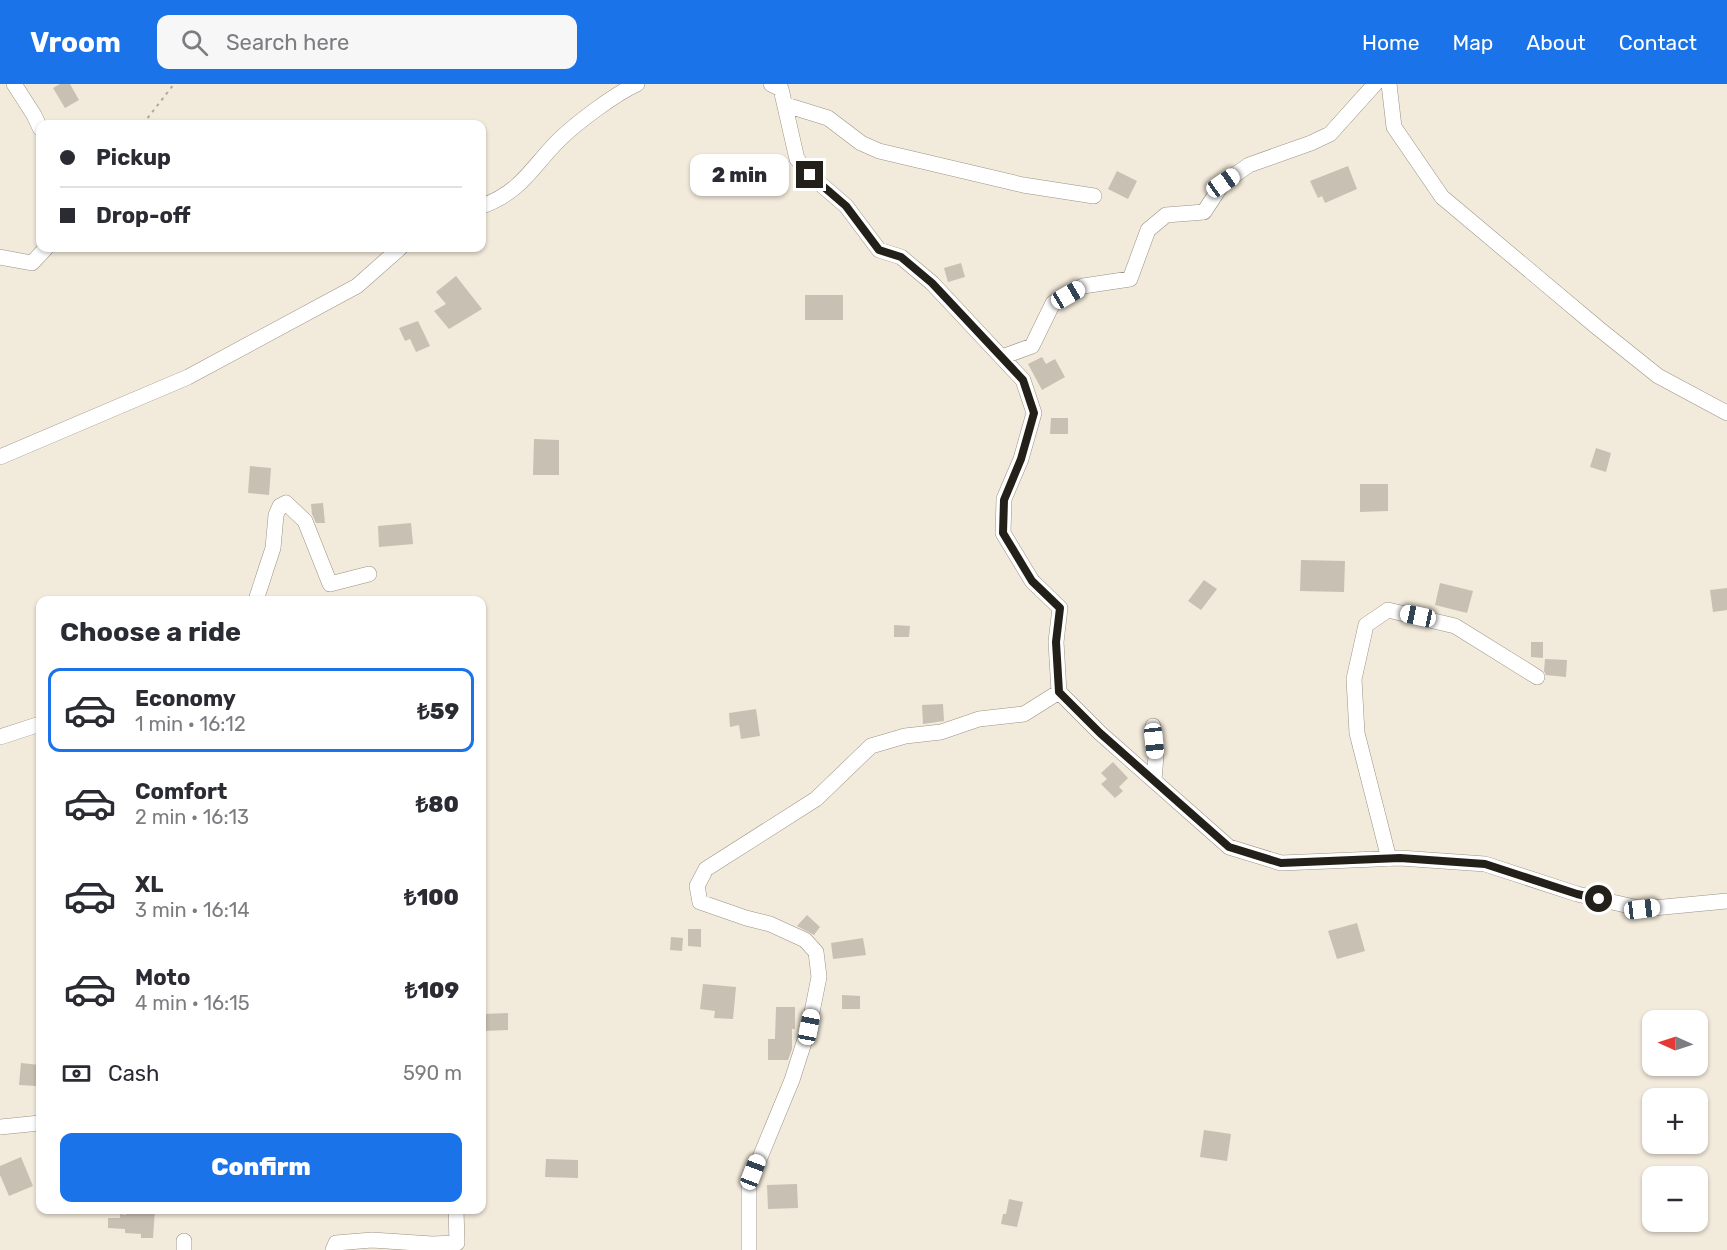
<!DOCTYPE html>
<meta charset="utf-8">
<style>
:root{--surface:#fff;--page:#f7f7f7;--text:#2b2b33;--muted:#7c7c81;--line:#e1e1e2;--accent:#1a73e8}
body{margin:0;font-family:Rubik,sans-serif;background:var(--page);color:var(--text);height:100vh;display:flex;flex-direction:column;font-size:22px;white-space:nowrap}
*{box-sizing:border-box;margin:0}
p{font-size:20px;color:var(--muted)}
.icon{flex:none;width:33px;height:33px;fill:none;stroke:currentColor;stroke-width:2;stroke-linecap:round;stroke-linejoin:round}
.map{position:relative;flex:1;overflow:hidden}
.details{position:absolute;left:36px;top:512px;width:450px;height:618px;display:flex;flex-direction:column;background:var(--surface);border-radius:12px;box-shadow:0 2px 4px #0004}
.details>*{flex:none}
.guide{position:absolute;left:36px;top:36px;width:450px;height:132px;border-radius:12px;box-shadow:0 2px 4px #0004;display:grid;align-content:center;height:132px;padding:0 24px;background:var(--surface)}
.needle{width:39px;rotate:273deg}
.buttons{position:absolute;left:1642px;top:926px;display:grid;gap:12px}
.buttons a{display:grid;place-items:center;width:66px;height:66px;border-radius:12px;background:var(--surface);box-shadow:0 2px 4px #0004;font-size:30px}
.end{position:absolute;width:27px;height:27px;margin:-14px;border:8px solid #23201a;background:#fff;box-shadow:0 0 0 3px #fff}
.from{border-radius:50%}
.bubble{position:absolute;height:42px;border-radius:12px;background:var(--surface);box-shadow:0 2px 4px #0004;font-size:20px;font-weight:800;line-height:42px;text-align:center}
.car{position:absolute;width:18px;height:36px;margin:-18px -9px;border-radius:8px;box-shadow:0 0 4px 2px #0007;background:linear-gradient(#fff 24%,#345 0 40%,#fff 0 76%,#345 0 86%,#fff 0)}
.guide b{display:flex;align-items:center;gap:21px;height:57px;font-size:22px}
.guide b+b{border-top:2px solid var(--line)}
.guide i{width:15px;height:15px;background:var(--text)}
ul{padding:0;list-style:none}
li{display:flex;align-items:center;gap:18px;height:84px;margin:0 12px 9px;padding:0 12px;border:3px solid transparent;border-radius:12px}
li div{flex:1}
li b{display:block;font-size:22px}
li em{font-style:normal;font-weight:800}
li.selected{border-color:var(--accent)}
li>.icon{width:54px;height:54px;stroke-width:1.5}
h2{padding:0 24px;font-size:27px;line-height:72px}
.pay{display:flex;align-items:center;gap:15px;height:66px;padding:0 24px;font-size:22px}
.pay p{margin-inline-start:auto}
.button{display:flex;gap:12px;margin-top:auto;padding:12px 24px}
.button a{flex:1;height:69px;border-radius:12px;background:var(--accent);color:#fff;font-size:24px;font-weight:800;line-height:69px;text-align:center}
header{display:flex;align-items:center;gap:36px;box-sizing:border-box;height:84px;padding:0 30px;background:var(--accent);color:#fff}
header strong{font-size:28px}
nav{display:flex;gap:33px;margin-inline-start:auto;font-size:21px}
.search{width:420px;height:54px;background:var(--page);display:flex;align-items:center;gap:15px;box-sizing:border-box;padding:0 21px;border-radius:12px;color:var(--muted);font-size:22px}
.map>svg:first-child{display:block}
</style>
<header>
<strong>Vroom</strong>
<div class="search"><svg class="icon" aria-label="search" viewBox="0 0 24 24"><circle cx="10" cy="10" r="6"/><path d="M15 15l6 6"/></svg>Search here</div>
<nav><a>Home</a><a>Map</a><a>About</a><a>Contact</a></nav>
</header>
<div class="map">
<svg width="1727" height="1166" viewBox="0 0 1727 1166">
<rect width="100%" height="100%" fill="#f2eadb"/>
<path fill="#c8c0b2" d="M60 0H70L79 16 65 24 53 4Z
M1348 82 1357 105 1325 119 1322 112 1318 114 1310 97Z
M1117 87 1137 97 1128 115 1108 105Z
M961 179 965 193 948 198 944 184Z
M456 192 482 225 449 245 434 227 446 220 436 208Z
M805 211H843V236H805Z
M418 237 430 262 416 268 410 255 405 257 399 244Z
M1042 273 1046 280 1055 275 1065 293 1042 306 1028 280Z
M1051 334H1068V350H1050Z
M534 355 559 356V391H533Z
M1596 364 1611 369 1606 388 1590 383Z
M250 382 271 384 269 411 248 409Z
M1360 400H1388V427L1360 428Z
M323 419 325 439H316L312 430 311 420Z
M411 439 413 460 379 463 378 442Z
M1301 476 1345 477 1344 508 1300 507Z
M1204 496 1217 505 1201 526 1188 517Z
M1440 499 1473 507 1467 529 1435 521Z
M1727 504V526L1713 528 1710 506Z
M894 541 910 542 909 553H894Z
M1531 558H1543V574L1531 573Z
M1545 575 1567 576 1566 593 1546 591 1544 587Z
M943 620 944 637 923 640 922 621Z
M756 625 760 652 741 655 739 641 730 643 729 629Z
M1113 678 1128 694 1119 703 1123 707 1115 714 1101 700 1107 695 1101 689Z
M807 831 820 843 814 851 797 842Z
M1357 839 1365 867 1337 875 1328 847Z
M688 845H701V863L688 862Z
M671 853 683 854 682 867 670 866Z
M863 854 866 871 833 875 831 859Z
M703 900 736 903 733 935 714 934 715 927 700 925Z
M842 911 860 912V925H842Z
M776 923H795V945H792V965L788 976H768V955H775Z
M508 929V946L483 947V930Z
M21 979 40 981V997L36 996V1002L19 1001Z
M1204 1046 1231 1050 1227 1077 1200 1073Z
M21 1073 33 1102 9 1112 0 1091V1082Z
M546 1075 578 1076V1094L545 1093Z
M797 1100 798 1124 768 1125 767 1101Z
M1009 1115 1023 1118 1017 1143 1001 1140 1003 1130H1006Z
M126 1125H155L153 1154H141V1150L125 1149V1145L108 1144V1134H120V1130L126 1131Z"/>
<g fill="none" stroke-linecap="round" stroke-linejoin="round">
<defs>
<path id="minor" d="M14 0 34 31 40 44
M771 0 781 5 797 75 810 91 846 122 879 166 901 173 932 199 1023 296 1034 329 1021 375 1004 415 1003 449 1032 497 1060 524 1056 558 1059 608 1100 649 1229 763 1281 779 1400 774 1485 780 1577 810 1643 825 1727 817
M1389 0 1394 43 1442 113 1598 244 1658 292 1727 329
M786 21 828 34 861 59 879 67 1023 101 1094 112
M482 122C522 108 533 81 561 54 579 37 615 10 637 0
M0 173 32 179 46 164
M1002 273 1032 262 1053 219 1083 202 1130 195 1148 146 1166 131 1204 128 1223 99 1249 81 1311 59 1330 50 1375 0
M0 373 188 293 357 202 400 164
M256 516 273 464 276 431 280 422 286 419 305 437 330 500 369 490
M1153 642 1156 672 1154 696
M0 653 40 640
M1389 775 1357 649 1354 595 1366 541 1388 526 1455 542 1537 593
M0 1043 40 1039
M184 1166V1157
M333 1166 336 1159 372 1156 432 1160 457 1159 456 1125
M749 1166V1100L792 996 809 943 819 893 816 868 805 856 770 840 746 834 700 818 697 802 706 785 816 715 871 662 905 652 941 648 979 635 1024 630 1059 608"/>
</defs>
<use href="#minor" stroke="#9a9385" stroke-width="16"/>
<path stroke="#b0a99d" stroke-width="2" stroke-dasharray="3 4.5" stroke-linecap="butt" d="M143 40 174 0"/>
<use href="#minor" stroke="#fff" stroke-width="15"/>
</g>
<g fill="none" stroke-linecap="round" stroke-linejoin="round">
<path stroke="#23201a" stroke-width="8" d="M810 91 846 122 879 166 901 173 932 199 1023 296 1034 329 1021 375 1004 416 1003 449 1032 497 1060 524 1056 558 1059 608 1100 649 1229 763 1281 779 1400 774 1485 780 1577 810 1599 815"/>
</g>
</svg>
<div class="buttons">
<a><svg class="needle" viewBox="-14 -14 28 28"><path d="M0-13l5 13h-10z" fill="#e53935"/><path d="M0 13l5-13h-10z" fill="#7c7c81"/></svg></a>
<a>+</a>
<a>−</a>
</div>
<i class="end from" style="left:1599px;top:815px"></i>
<i class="end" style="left:810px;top:91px"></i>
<div class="bubble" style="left:690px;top:70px;width:99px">2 min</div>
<i class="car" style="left:1223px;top:99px;rotate:55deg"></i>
<i class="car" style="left:1068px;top:211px;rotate:60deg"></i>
<i class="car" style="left:1418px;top:532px;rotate:282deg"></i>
<i class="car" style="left:1154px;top:657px;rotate:174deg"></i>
<i class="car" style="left:1642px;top:825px;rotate:83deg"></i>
<i class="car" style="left:809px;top:943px;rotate:11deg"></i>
<i class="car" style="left:753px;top:1088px;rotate:21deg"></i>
<div class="guide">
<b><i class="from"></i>Pickup</b>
<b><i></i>Drop-off</b>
</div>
<section class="details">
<h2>Choose a ride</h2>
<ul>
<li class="selected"><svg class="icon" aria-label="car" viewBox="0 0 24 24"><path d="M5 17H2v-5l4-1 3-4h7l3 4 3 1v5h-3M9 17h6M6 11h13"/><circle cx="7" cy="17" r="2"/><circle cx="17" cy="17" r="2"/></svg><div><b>Economy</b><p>1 min · 16:12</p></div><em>₺59</em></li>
<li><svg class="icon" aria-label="car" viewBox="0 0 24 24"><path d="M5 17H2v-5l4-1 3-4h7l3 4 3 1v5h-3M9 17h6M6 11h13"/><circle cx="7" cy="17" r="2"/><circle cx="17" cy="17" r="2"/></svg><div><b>Comfort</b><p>2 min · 16:13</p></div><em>₺80</em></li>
<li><svg class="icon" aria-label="car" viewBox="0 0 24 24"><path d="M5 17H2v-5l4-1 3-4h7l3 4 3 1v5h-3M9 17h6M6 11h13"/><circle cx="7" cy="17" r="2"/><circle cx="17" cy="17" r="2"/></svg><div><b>XL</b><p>3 min · 16:14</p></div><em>₺100</em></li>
<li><svg class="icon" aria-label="car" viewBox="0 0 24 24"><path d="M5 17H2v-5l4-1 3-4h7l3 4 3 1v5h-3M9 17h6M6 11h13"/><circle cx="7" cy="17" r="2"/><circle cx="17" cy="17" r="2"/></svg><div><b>Moto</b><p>4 min · 16:15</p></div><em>₺109</em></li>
</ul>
<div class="pay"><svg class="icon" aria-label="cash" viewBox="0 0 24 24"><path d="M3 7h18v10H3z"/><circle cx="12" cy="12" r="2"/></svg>Cash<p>590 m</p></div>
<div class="button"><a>Confirm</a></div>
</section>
</div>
